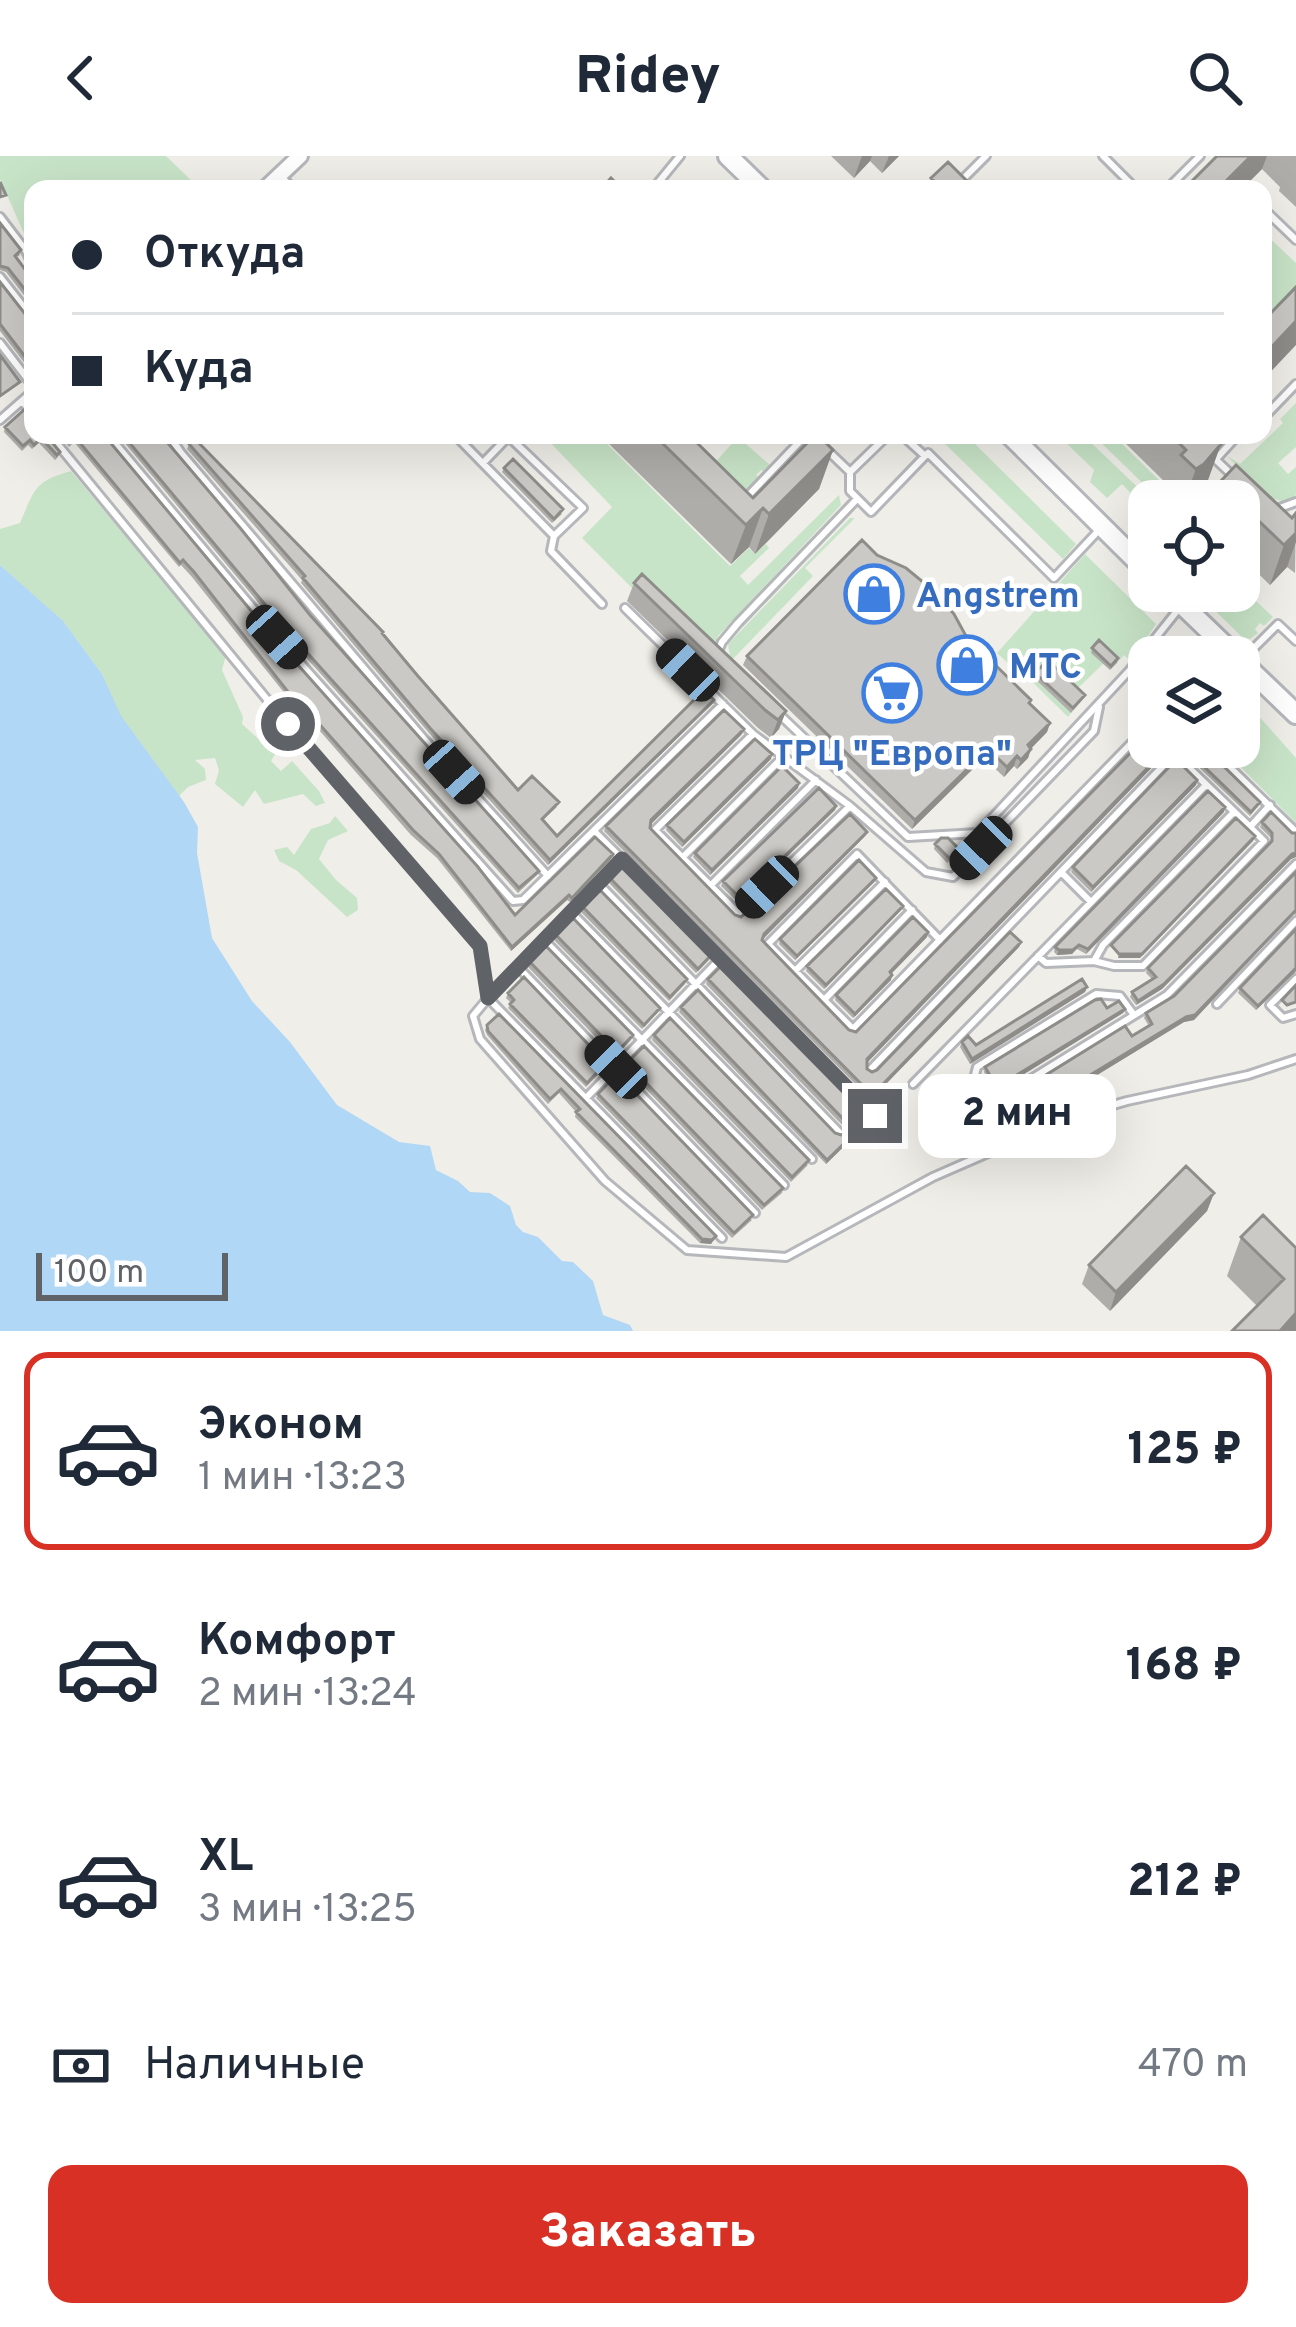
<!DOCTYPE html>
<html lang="ru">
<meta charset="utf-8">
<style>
:root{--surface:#fff;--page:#f6f6f7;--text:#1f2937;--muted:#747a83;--line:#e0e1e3;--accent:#d93025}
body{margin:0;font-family:Overpass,sans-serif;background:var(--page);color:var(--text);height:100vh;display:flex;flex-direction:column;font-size:45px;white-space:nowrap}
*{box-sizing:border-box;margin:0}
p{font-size:39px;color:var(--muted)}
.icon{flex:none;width:66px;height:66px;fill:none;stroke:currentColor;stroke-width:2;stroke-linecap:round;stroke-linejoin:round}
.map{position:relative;height:1175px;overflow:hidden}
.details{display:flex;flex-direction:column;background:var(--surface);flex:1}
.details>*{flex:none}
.guide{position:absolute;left:24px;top:24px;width:1248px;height:264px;border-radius:24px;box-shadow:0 12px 48px #0002;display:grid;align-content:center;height:264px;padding:0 48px;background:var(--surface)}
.buttons{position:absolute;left:1128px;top:324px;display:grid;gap:24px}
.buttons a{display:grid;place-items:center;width:132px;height:132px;border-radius:24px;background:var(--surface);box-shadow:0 12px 48px #0002;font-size:60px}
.scale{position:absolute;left:36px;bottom:30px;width:192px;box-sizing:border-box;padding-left:12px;border:6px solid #5f6267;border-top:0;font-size:33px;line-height:42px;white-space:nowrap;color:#5f6267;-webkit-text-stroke:9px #fff;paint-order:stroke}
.end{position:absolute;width:54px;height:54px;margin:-27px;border:15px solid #5f6267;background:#fff;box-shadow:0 0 0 6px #fff}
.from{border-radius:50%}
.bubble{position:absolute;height:84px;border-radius:24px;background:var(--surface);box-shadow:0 12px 48px #0002;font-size:39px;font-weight:800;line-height:84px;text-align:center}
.car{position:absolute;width:36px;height:72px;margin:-36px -18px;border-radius:15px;box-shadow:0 0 9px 3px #0007;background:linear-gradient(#222 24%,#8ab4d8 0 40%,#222 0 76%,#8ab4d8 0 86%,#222 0)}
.guide b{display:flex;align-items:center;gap:42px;height:114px;font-size:45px}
.guide b+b{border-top:3px solid var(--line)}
.guide i{width:30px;height:30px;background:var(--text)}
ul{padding:21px 0 0;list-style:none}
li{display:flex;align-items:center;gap:36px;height:198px;margin:0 24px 18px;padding:0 24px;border:6px solid transparent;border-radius:24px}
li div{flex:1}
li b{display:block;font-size:45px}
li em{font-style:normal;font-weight:800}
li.on{border-color:var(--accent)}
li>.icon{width:108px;height:108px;stroke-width:1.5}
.pay{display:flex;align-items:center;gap:30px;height:132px;padding:0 48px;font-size:45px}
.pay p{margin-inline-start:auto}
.button{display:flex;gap:24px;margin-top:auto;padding:24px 48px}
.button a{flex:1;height:138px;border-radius:24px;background:var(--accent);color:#fff;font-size:48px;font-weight:800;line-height:138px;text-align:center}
header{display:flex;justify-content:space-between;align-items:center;height:156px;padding:0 48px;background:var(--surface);font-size:54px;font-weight:800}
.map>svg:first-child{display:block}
</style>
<header><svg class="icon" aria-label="back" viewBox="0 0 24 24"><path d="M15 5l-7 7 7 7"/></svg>Ridey<svg class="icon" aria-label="search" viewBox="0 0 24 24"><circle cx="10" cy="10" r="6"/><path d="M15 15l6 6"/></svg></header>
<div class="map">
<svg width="1296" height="1175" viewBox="0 0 1296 1175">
<rect width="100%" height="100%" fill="#f0eee8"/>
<path fill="#c8e4c8" d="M0 0H166L200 33H33V98L0 23Z
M1263 76 1296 107V152L1263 186Z
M1296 247V291L1278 307 1288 318 1296 311V339C1293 341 1291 344 1287 345 1271 350 1239 311 1227 300L1240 308 1283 267 1280 263Z
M543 279H604L602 283 730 410 749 392 755 398 766 388 769 392 740 420 748 429 839 339 841 349 718 480 714 492 632 432 582 382 612 351Z
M924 279H966L1076 388 1063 403 939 282C931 286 928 291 919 284Z
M1058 279H1083L1152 345H1149V354L1147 356C1137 347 1132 337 1122 328L1107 342 1090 326 1094 314Z
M1093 279H1113L1169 334 1160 344Z
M738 281 770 309 764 316 761 314 756 319 758 321 740 340 709 313Z
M71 315 226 499 222 514 243 561 242 568 275 598 271 605 281 615 292 605 319 635 325 647 316 650 303 638 264 648 255 634 243 651 215 628 219 614 215 602 195 604 205 613 206 624 188 631 179 640 120 560 102 518 65 468 0 409V373L20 367C35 333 33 326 71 315Z
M850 362H855L805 412 813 420 733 503 730 501 728 488Z
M1085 398 1156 468 1131 505 1124 499 1117 507 1098 490 1103 508 1075 535 1034 522 1071 557 1068 561 1017 511 1014 513 997 497Z
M1239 429 1273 461 1264 470 1260 467 1255 473 1258 477 1250 483 1242 481 1195 435H1239Z
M1239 538 1296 602V667L1221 591H1233L1237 594 1261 570 1239 549Z
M335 660 348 675 328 684 319 703 336 724 357 742 358 754 347 761 296 714 279 705 274 694 287 691 294 699 311 673 330 667Z"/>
<path fill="#b1d7f7" d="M0 409 63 465 102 518 121 560 184 646 198 671 197 697 212 782 252 845 290 886 337 949 399 986 430 990 436 1014 458 1025 470 1036 490 1037 510 1050 516 1069 523 1076 538 1081 562 1105 573 1106 593 1125 603 1159 630 1169 633 1175H0Z"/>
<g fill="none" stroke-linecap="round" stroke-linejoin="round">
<defs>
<path id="service" d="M1103 0 1134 31
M282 22 294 33
M959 27 986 0
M653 33 680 0
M1167 33 1200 0
M0 61 26 95 33 110
M1263 64 1269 58 1296 84
M0 121 33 163
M0 187 33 230
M22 245 33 258
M1263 258 1269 256 1296 228
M0 264 33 235
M50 279 288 569 480 790 488 842 473 860 480 883 605 1025 687 1094 786 1101 933 1021 1068 962 1127 945 1248 919 1296 903
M108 279 277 481 513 745 523 744 723 548
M169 279 181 297 423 582 548 720
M455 279 553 379
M507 279 583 352 554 380 551 395 602 448
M826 293 850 316 888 279
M925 300 928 297 1054 422 1100 373
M1213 301 1234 321
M1216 303 1238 279
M483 307 508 281
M850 316V335L871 356 925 300 902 279
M744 344 806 279
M1277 353 1296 346
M625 452 753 578 850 650 926 716 953 721 1094 575 1099 551
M1150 488 1163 501
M718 495 722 486 738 467 857 343
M1243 503 1278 468 1296 485
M1130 516 1149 534
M780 559 908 681 978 677 1129 515 1181 450
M1239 574 1246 580
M753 578 655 674 739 758 850 650
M1209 591 1296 676
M1234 656 1103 789 1094 805 1114 810H1143L1264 685 1251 672
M595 676 622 703
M683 701 784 600
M1061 716 1091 746
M599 728 839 976
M711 729 816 624
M571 756 812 1003
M544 784 784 1029
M940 784 857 698 768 788 853 873 1149 569
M1038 800 1046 807 1094 805
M518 811 755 1057
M795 815 885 726
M1296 823 1270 849 1283 862 1296 858
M824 844 912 754
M1217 848 1296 765
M871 913 1166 607 1176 605 1184 607 1250 671 1270 649
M913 928 1206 629
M585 943 720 803
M989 949 975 919 977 911 1096 838 1120 840 1134 859
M1005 987 996 974 989 949 1167 839 1296 708
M722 1082 488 842 622 703 876 960"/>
<path id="minor" d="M265 33 300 0"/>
<path id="secondary" d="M728 0 762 33
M1010 279 1149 417
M1168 435 1296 558"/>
</defs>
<use href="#service" stroke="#b5b7bb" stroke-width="12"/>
<use href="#minor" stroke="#b5b7bb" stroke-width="20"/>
<use href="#secondary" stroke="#b4b7bb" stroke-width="24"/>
<use href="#service" stroke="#fff" stroke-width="6"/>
<use href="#minor" stroke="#fff" stroke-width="14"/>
<use href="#secondary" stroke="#fff" stroke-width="18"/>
</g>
<path fill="#afada9" d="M831 0H899L882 17 870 5 854 22Z
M1217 0H1296V51L1279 35 1280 31 1262 13 1242 33H1184Z
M931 22 975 33H927Z
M0 67 20 99 16 102 33 124V151L6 116 0 114Z
M0 126 29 163 33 164V218L0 175Z
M5 271 46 279 58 301 55 304 39 287 32 293 28 289 22 295 4 276Z
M60 279H104L273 481 515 759 613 698 611 703 570 746 567 744 511 795 437 702 411 679 312 566 309 568 192 421 181 409 179 411 74 286 69 291Z
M118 279H161L310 459 539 715 537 719 518 737 283 476Z
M604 279H689L753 342 833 294 819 333 755 398 749 391 731 408 603 282Z
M1117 279H1212L1207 327 1191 345H1175L1167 338 1170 331Z
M189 288 382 477 518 634 557 651 543 664 557 680 714 544 712 548 548 709 429 577 301 427 302 424 187 293Z
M504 312 562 358 552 367 502 316Z
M1219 327 1292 362 1296 357 1295 417 1287 411 1270 429 1239 399V345H1212Z
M634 427 786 555 779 573 771 582 758 572 627 445Z
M1092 492 1118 502 1117 507 1110 514 1091 497Z
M747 500 1031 544 1030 548 1050 567 1047 576 1031 592 1028 602 1017 613 1014 610 1004 621 984 602 912 673 743 509Z
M1035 517 1083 543 1071 557 1034 522Z
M742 578 651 668 650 672 735 759 741 761 867 676 865 680 762 784 849 874 856 876 1149 578 1204 591 1260 646 1250 660 1187 600 1176 598 1161 602 867 906V913L872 916 877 914 1021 786 1019 791 885 929 894 945 881 954 604 675 606 670Z
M771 603 682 691 666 674 667 669Z
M799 627 798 632 710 719 693 701 695 697Z
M1196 629 1091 736 1071 716 1073 711Z
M836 650 835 654 739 747 721 730 723 725Z
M1224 656 1086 798 1077 793 1072 798 1057 799 1054 796 1055 791Z
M1262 666 1296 677V701L1291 703 1162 833 1136 849 1130 841 1132 836 1152 823 1146 817 1148 812 1270 686 1271 682 1260 671Z
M935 688 959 693 957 698 947 707 934 693Z
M1296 716V759L1293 758 1194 864 1184 866 1038 955 1032 945 1011 958 1005 948 1007 943 1149 870 1144 862 1146 857 1174 840Z
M611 723 712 798 710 803 696 817 609 727Z
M874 726 795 804 779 788 780 783Z
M903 750 901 754 824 833 806 815 807 810Z
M583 751 687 823 685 828 669 845 581 756Z
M1296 773V816L1256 854 1238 837 1240 832Z
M928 776 927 781 891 818V824L853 862 835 844 836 839Z
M556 779 658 856 642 873 554 784Z
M530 806 633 879 631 884 615 901 528 811Z
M708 823 870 965 826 1008 679 856 681 851 835 977 841 979 845 977 844 971 706 828Z
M1087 831 1085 836 970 908 960 891 962 886 976 889Z
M508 837 605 912 586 931 508 852 511 847 506 842Z
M1107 852 1125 853 1123 857 995 936 984 916 985 911Z
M499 858 716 1080 711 1088 700 1087 575 961 576 956 559 937 548 948 487 879 485 874 487 869Z
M654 879 808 1009 791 1026 652 884Z
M627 907 783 1032 782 1037 762 1054 626 912Z
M598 938 752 1064 732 1082 596 942Z
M1214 1037 1207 1055 1110 1155 1082 1128 1089 1109Z
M1241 1081 1296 1092V1175L1257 1150 1227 1120Z"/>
<path fill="#8e8d8a" d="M862 0H872L870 5 854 22Z
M889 0H899L882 17Z
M1251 0H1267L1262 13 1242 33H1218Z
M1296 165V189L1263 224V204L1266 197Z
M1221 288 1207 327 1191 345H1184L1196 313Z
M833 294 819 333 755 398 769 358Z
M763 352 749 391 731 408 746 369Z
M1296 377V386L1287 411 1270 429 1284 389Z
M714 544 712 548 548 709 550 704Z
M786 555 779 573 771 582 778 564Z
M1050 567 1047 576 1025 599 1028 589Z
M744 573 742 578 650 669 651 664Z
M988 593 984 602 912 673 915 664Z
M1031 593 1028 602 1017 613 1021 604Z
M1177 593 1176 598 1161 602 866 908 867 903 1162 597Z
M772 598 771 603 682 691 684 686Z
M1017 600 1014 610 1004 621 1007 611Z
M1197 624 1196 629 1091 736 1093 731Z
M799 627 798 632 710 719 712 714Z
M836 650 835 654 739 747 741 743Z
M1225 651 1224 656 1086 798 1088 793Z
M867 676 865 680 763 783 764 778Z
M1255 680 1253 685 1140 802H1118L1119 798Z
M1296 697V701L1291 703 1162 833 1136 849 1138 845 1292 698Z
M613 698 611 703 570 746 572 742Z
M876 722 874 726 795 804 797 800Z
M569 739 567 744 511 795 512 791Z
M903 750 901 754 824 833 826 829Z
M1295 754 1293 758 1194 864 1184 866 1038 955 1039 950 1186 861Z
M928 776 927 781 888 821 890 816Z
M1021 786 1019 791 882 932 884 927Z
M1079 789 1072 798 1057 799 1059 794Z
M1296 812 1295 816 1256 854 1258 850Z
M892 819 891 824 853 862 855 858Z
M1087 831 1085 836 970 908 972 903Z
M1125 853 1123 857 995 936 997 931Z
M1033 940 1032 945 1011 958 1013 953Z
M872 960 870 965 826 1008 827 1004Z
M1214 1037 1207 1055 1110 1155 1116 1136Z
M716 1080 711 1088 700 1087 702 1083Z
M1296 1157V1175H1280Z"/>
<path fill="#cbc9c5" stroke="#8e8d8a" stroke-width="3" d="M1217 0H1251L1218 33H1184Z
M948 6 975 33H942L931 22Z
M611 22 622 33H601Z
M0 26 6 39 0 41Z
M0 67 21 94 15 100 33 124V144L8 112 0 110Z
M0 126 29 163 33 164V211L0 168Z
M1296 131V165L1266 197 1263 194V165Z
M0 199 20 226 0 240Z
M25 253 33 260V279H46L60 296 57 299 41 282 34 289 30 284 23 290 5 271Z
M65 279H104L273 481 478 711 515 759 595 681 613 698 572 742 569 739 512 791 439 698 413 674 313 561 310 564 194 416 183 404 180 407 76 282 71 286Z
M123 279H161L241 373 310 459 539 715 519 732 284 471Z
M654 279H689L753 342 815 279H818L833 294 769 358 763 352 746 369Z
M1171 279H1212L1221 288 1204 308 1196 313 1181 299 1186 294Z
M195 283 383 476 382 477 417 519 518 634 532 620 559 646 542 663 557 680 704 534 714 544 550 704 430 572 303 422 305 420 189 288Z
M513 303 563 353 554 363 504 312Z
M1236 309 1292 362 1296 357V377L1284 389 1219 327Z
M862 384 877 399 906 412 934 435 954 458 978 502 982 496 1031 544 1029 547 1050 567 1028 589 1031 593 1021 604 1017 600 1007 611 988 593 915 664 747 500Z
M642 418 786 555 778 564 765 554 634 427Z
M1099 484 1118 502 1111 510 1092 492Z
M1048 504 1085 539 1073 552 1035 517Z
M724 554 744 573 651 664 650 672 735 759 741 761 850 658 867 676 764 778 762 784 849 874 856 876 1149 578V591H1204L1260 646 1251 656 1189 596 1177 593 1162 597 867 903V913L872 916 877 914 1010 776 1021 786 884 927 895 941 883 950 606 670Z
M755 583 772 598 684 686 667 669Z
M1171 609H1182L1197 624 1093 731 1073 711Z
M782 610 799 627 712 714 695 697Z
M819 632 836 650 741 743 723 725Z
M1208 635 1225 651 1088 793 1079 789 1073 794H1059L1055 791Z
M1271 656 1292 677H1296V697L1292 698 1164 828 1138 845 1132 836 1156 821 1148 812 1272 685V677L1262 666Z
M1236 662 1255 680 1142 798H1119L1111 789Z
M941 682H948L959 693 949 702 935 688Z
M859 704 876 722 797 800 780 783Z
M624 709 712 798 698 813 611 723Z
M1296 716V754L1195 859 1186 861 1039 950 1033 940 1013 953 1007 943 1125 870 1132 880 1152 868 1146 857 1174 840Z
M886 733 903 750 826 829 807 810Z
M600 734 687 823 670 841 583 751Z
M913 761 928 776 890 816 892 819 855 858 836 839Z
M573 762 660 852 644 869 556 779Z
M1296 773V812L1258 850 1240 832Z
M546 790 633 879 617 896 530 806Z
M722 809 872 960 827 1004 681 851 698 834 835 977 841 979 847 976 846 966 708 823Z
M524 821 606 907 587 927 510 848 514 844 508 837Z
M1082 823 1087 831 972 903 962 886 968 880 976 889Z
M1296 829V846L1287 849 1282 844Z
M1101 843 1107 852 1119 845 1125 853 997 931 985 911 1095 844Z
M499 858 716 1080 712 1084 702 1083 576 956 580 953 561 933 550 943 488 875 487 869Z
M670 862 809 1004 792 1021 654 879Z
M644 890 783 1032 764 1049 627 907Z
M617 918 753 1059 734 1077 598 938Z
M1186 1010 1214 1037 1116 1136 1089 1109Z
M1263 1059 1296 1092V1157L1280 1175H1232L1284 1123 1241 1081Z"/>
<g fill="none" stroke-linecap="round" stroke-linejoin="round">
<path stroke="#5f6267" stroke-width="15" d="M288 568 480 790 488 842 622 703 875 960"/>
</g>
<defs>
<symbol id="shop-ring" viewBox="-11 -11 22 22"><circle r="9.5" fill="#fff" stroke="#3f7fe0" stroke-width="1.5"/><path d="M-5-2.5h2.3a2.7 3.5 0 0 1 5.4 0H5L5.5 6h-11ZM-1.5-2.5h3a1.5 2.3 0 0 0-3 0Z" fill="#3f7fe0"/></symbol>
<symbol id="supermarket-ring" viewBox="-11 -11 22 22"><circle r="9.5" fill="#fff" stroke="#3f7fe0" stroke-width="1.5"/><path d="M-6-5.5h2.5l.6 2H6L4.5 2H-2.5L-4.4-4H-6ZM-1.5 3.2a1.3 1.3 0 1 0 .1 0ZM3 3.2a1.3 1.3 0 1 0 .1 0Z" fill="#3f7fe0"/></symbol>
</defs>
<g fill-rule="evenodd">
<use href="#shop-ring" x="841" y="405" width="66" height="66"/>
<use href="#shop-ring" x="934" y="476" width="66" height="66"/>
<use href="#supermarket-ring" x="859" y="504" width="66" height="66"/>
</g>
<g text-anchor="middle" stroke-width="9" stroke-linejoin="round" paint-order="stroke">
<g font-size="36" font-weight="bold" fill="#366cbe" stroke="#fff" text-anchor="start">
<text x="916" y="451">Angstrem</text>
<text x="1009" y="522">МТС</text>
<text x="892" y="609" text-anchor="middle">ТРЦ "Европа"</text>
</g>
</g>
</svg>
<div class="buttons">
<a><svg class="icon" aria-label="locate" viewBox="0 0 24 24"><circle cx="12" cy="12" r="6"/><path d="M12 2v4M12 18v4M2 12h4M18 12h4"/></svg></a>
<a><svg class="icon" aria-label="layers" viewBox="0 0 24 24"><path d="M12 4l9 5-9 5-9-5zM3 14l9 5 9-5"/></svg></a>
</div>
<div class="scale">100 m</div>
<i class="end from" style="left:288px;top:568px"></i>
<i class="end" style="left:875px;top:960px"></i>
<div class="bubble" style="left:918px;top:918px;width:198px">2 мин</div>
<i class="car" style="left:277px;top:481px;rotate:138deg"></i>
<i class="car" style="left:688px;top:514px;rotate:314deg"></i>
<i class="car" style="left:454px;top:616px;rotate:138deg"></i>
<i class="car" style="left:981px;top:692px;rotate:224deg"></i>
<i class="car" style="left:767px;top:731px;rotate:226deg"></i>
<i class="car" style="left:616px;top:911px;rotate:316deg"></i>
<div class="guide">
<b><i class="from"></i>Откуда</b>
<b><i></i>Куда</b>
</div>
</div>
<section class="details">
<ul>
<li class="on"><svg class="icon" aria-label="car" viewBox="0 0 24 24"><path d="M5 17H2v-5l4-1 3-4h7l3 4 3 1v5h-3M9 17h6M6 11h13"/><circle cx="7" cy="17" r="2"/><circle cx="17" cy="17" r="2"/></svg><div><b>Эконом</b><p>1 мин · 13:23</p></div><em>125 ₽</em></li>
<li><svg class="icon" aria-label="car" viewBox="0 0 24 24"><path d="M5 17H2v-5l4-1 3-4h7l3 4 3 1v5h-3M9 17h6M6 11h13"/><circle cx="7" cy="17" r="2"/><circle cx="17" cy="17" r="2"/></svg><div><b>Комфорт</b><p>2 мин · 13:24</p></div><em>168 ₽</em></li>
<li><svg class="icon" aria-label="car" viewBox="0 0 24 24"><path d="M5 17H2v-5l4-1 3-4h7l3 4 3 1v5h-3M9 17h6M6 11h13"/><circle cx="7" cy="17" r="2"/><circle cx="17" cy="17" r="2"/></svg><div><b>XL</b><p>3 мин · 13:25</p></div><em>212 ₽</em></li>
</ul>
<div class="pay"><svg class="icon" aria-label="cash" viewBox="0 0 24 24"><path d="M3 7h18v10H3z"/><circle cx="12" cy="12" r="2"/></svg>Наличные<p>470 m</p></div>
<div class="button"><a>Заказать</a></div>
</section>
